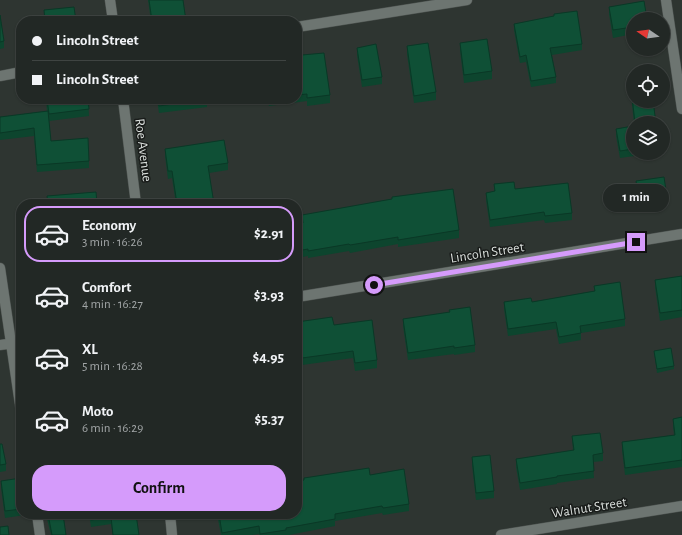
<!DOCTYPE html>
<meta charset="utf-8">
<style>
:root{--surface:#222825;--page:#2e3432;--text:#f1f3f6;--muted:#a2a6a7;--line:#3f4442;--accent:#d59bfb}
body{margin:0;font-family:"Alegreya Sans",sans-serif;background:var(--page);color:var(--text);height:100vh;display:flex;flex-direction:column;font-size:15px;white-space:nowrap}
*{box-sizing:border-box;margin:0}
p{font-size:13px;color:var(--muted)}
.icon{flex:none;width:22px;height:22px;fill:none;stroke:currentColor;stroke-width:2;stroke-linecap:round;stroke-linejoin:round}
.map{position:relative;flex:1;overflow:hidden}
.drawer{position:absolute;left:16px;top:199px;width:286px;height:320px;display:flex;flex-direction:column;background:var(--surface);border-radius:16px;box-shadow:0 1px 3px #0004,0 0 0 1px var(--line)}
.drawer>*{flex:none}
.hud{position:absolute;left:16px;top:16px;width:286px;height:88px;border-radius:16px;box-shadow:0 1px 3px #0004,0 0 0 1px var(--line);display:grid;align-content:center;height:88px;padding:0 16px;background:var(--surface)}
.needle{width:26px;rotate:283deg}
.fabs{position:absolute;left:626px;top:12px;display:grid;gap:8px}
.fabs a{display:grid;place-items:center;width:44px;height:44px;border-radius:50%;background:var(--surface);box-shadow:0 1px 3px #0004,0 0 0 1px var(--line);font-size:20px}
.end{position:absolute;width:18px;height:18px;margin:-9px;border:5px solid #d59bfb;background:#111;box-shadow:0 0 0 2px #111}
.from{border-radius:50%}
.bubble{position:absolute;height:28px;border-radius:14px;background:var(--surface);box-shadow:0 1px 3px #0004,0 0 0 1px var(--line);font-size:13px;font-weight:700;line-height:28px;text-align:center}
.hud b{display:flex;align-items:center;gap:14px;height:38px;font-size:15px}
.hud b+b{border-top:1px solid var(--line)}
.hud i{width:10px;height:10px;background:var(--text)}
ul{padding:7px 0 0;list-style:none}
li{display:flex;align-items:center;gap:12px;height:56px;margin:0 8px 6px;padding:0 8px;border:2px solid transparent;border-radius:16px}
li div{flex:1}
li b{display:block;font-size:15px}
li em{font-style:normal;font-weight:700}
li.active{border-color:var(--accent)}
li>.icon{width:36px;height:36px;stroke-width:1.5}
.cta{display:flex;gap:8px;margin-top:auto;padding:8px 16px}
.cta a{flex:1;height:46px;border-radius:16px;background:var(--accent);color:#111;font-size:16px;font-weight:700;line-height:46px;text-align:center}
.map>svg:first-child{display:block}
</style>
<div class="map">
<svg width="682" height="535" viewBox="0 0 682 535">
<rect width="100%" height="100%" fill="#2e3531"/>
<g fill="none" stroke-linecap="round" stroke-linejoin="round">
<defs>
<path id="minor" d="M110 0 113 21
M666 0 682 109
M297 27 467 0
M0 76 21 72
M123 99 136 204
M0 268 21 411
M297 297 682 234
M0 345 21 342
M37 514 40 535
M170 514 172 535
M501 535 682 506"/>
</defs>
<use href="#minor" stroke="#4d5350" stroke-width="11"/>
<use href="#minor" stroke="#6d7571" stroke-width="10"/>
</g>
<path fill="#0d452e" d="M148 0H183L186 21H151Z
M609 7 633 19V34L613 38 609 14Z
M0 15 4 41V48L0 49Z
M514 24 582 44V50L552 55 556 77V83L531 87 526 62 520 63 514 30Z
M460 43 492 71V79L464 83 460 50Z
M407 46 436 92V100L414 103 407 54Z
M357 48 382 77V84L362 87 357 55Z
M302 55 330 95V103L307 106V101L269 106 267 99 257 101 256 99H297V59L302 58Z
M630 79 633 101H656V106L654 107 656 123H634L630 86Z
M46 99H88L89 116 49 121 51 141 89 161V168L37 172 34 136 0 140V117L47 111Z
M157 99H207V107L159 113Z
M633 126V153H656L620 158 616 136V129Z
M165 149 228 163V170L209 173 214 204H176L172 178 168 179 165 156Z
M636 181 667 197V205L639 209 636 188Z
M494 184 515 189 572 213V220L545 223 544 220 490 227 486 200V193L494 192Z
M302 215 459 230V238L398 247V244L350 253 349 251 308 258V256L297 258V224H302Z
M682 276V317L660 321 655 287V280Z
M594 286 625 319V326L581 333V340L559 344 556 329 508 336 504 309V302H532L594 291Z
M403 319 475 345V352L454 355V354L408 360 403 326Z
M297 322 334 325 377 360V368L355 371 353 358 302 365 297 333Z
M654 351 674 366V369L657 373Z
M682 417V467L625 475 622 450V442L674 435 673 426V419Z
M572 436 603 453V461L593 462 594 478 557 483V484L520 490 516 467V459L573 451Z
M0 444 6 464V471L0 472Z
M472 457 494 491V498L476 500 472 465Z
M370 475 409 504V511L383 515 382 513 335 521V526L289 535H259V534L252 535H221L217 514H297Z
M1 481H21V514H25V515L5 518 1 488Z
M47 514H63L66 535H51L47 519Z
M89 514H136L139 535H113L111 524 91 527Z"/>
<path fill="#0f5036" stroke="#0a3826" d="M149 0H183L186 21H152Z
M644 1 647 19H633V27L613 30 609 7Z
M74 7 76 21H45L44 10Z
M577 11 582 44 550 48 556 77 531 81 526 55 520 57 514 24 554 16V14Z
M0 15 4 41 0 42Z
M487 39 492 71 464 75 460 43Z
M428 43 436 92 414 96 407 46Z
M376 44 382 77 362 80 357 48Z
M324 53 330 95 307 98V94L297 95V59L302 58V55Z
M633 78V101H653L656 123H635L630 79Z
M47 99H88L89 109 49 114Z
M158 99H207L159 106Z
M48 111 51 141 88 138 89 161 37 165 34 128 0 133V117Z
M633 126V149L620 151 616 129Z
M224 140 228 163 208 166 214 204H177L172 171H168L165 149Z
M664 177 667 197 639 201 636 181Z
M514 182 515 189 568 183 572 213 545 216 544 212 490 220 486 193 495 191 494 184Z
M453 189 459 230 398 240V237L350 245 349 244 308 251V249L297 251V224L303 223 302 215 392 199V197Z
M96 192 97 204H48L47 196Z
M682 276V310L660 313 655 280Z
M620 282 625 319 580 326 581 333 559 337 556 322 508 329 504 302 531 298 532 302 595 291 594 286Z
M470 307 475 345 454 348V346L408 353 403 319 450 312 449 310Z
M332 317 334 325 372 320 377 360 355 363 353 351 302 358 297 322Z
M671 348 674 366 657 369 654 351Z
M682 417V460L625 468 622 442 675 435 673 419Z
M600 433 603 453 593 455 594 471 557 476V477L520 483 516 459 574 450 572 436Z
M0 444H2L6 464 0 465Z
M490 455 494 491 476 493 472 457Z
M369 468 370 475 404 469 409 504 383 508 382 506 335 514V519L286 528V530L260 534 259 526 222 533 219 514H297V481L304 480V478Z
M21 478V509L5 511 1 481Z
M48 514H63L66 535H52Z
M90 514H136L139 535H113L111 517 91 520Z
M8 526 9 535H0V527Z"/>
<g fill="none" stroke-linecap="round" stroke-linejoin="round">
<path stroke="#d59bfb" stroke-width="5" d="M374 285 636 242"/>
</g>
<g text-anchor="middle" stroke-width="3" stroke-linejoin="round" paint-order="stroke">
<g font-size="14" fill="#dadfdc" stroke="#191c1a">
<text transform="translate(144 150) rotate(83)" y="5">Roe Avenue</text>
<text transform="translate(487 252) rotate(-9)" y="5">Lincoln Street</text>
<text transform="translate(589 507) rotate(-9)" y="5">Walnut Street</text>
</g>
</g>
</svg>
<div class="fabs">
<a><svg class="needle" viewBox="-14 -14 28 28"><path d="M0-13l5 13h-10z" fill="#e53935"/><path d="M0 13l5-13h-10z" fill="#a2a6a7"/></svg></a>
<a><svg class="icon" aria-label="locate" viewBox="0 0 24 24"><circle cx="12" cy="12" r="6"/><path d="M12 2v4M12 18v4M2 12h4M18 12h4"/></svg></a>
<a><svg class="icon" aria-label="layers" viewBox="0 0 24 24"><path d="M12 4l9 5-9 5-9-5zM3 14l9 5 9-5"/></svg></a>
</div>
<i class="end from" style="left:374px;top:285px"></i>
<i class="end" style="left:636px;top:242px"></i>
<div class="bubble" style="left:603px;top:184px;width:66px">1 min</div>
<div class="hud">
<b><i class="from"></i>Lincoln Street</b>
<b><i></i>Lincoln Street</b>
</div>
<section class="drawer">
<ul>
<li class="active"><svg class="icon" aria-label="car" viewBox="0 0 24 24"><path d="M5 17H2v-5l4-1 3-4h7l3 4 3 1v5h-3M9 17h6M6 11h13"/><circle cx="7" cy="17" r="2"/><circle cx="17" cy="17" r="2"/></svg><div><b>Economy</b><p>3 min · 16:26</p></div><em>$2.91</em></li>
<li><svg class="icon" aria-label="car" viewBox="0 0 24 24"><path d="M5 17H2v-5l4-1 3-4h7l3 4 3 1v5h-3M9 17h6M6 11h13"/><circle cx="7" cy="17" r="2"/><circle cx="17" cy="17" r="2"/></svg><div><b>Comfort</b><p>4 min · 16:27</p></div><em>$3.93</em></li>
<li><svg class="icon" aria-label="car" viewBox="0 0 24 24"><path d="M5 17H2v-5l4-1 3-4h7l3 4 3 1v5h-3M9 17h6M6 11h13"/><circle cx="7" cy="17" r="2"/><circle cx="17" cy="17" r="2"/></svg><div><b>XL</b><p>5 min · 16:28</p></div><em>$4.95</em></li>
<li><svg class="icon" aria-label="car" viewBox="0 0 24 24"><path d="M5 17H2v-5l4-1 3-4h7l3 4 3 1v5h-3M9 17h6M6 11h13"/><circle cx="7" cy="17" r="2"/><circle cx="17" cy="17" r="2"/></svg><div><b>Moto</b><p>6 min · 16:29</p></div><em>$5.37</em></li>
</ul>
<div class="cta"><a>Confirm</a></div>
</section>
</div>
